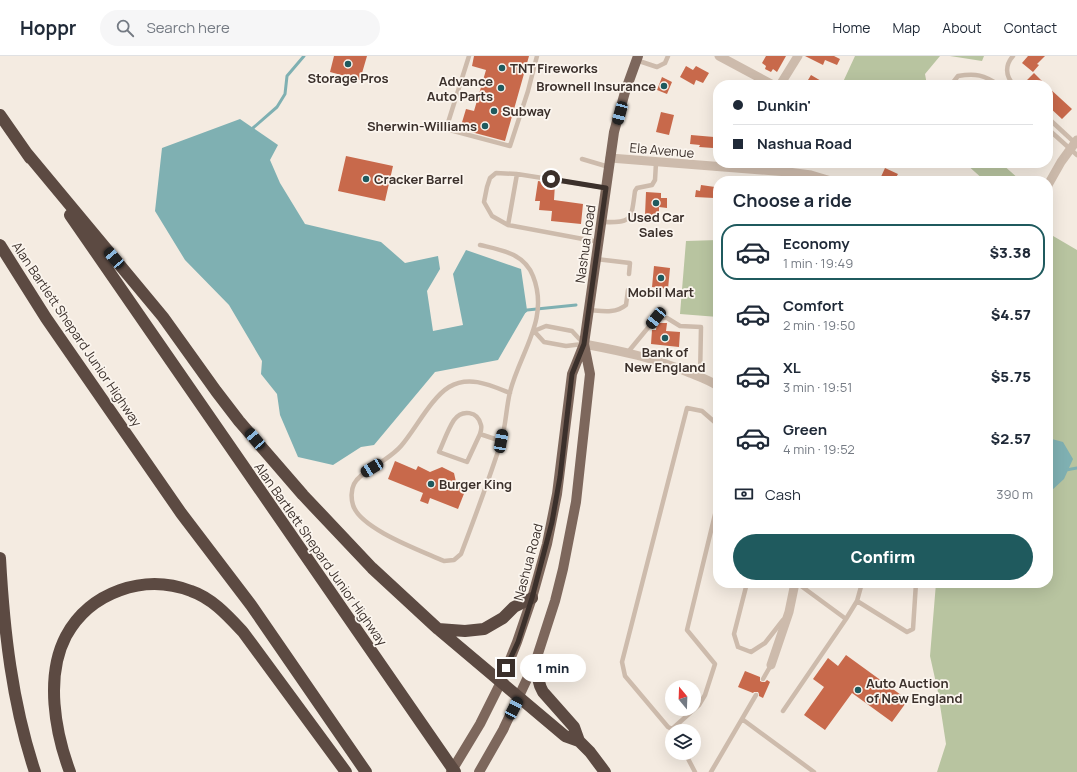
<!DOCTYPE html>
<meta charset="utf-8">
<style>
:root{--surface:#fff;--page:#f6f6f7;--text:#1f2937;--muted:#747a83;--line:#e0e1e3;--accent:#1f5a5e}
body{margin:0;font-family:Manrope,sans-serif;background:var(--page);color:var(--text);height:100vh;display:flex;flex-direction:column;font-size:15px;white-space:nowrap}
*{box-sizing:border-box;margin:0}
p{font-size:13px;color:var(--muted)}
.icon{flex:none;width:22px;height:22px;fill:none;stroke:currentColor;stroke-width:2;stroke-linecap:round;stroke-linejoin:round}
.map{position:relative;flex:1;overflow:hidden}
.drawer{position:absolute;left:713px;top:120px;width:340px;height:412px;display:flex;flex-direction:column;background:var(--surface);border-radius:16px;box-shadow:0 4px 16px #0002}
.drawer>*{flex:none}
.hud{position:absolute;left:713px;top:24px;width:340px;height:88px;border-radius:16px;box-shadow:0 4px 16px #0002;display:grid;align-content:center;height:88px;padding:0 20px;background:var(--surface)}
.needle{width:26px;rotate:341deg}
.buttons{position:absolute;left:665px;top:624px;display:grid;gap:8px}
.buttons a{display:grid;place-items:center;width:36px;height:36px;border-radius:50%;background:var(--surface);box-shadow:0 4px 16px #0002;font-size:20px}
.end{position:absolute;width:18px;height:18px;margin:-9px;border:5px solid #3b302b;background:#fff;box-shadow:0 0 0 2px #fff}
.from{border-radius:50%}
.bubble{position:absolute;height:28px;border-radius:14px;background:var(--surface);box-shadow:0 4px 16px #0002;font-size:13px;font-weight:800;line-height:28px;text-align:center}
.car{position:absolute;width:12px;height:24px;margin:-12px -6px;border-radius:5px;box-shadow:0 0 3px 1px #0007;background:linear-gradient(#222 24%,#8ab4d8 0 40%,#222 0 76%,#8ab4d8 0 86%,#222 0)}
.hud b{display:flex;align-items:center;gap:14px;height:38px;font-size:15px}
.hud b+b{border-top:1px solid var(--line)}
.hud i{width:10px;height:10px;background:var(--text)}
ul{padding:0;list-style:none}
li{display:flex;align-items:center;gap:12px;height:56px;margin:0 8px 6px;padding:0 12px;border:2px solid transparent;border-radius:16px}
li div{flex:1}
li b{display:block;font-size:15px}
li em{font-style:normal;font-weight:800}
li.active{border-color:var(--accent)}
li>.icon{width:36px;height:36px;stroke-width:1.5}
h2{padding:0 20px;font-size:18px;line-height:48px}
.pay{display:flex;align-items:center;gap:10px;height:44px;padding:0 20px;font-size:15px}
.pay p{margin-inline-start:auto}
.cta{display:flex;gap:8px;margin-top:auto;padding:8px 20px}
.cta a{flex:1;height:46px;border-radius:24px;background:var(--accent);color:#fff;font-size:16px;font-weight:800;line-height:46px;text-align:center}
header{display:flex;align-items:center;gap:24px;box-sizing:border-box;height:56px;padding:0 20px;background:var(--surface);border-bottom:1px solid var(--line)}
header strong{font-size:19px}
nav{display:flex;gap:22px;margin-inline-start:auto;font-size:14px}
.search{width:280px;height:36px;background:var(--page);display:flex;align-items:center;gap:10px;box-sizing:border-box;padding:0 14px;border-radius:22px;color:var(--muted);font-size:15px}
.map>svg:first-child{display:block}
</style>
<header>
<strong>Hoppr</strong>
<div class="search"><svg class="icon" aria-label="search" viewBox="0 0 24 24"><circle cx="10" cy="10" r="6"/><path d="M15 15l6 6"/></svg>Search here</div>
<nav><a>Home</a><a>Map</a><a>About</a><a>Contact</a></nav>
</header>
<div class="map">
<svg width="1077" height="716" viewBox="0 0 1077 716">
<rect width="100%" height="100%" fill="#f4ebe1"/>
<path fill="#b8c4a0" d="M855 0H940L925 18 927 29H849L843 26Z
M950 0H984L982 5Z
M965 107H1001L1021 125H985Z
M1048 177 1077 194V716H937L946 688 938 636 930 600 936 527H1048Z
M718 184V261L680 258 686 185Z"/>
<path fill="#7fb0b2" d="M240 63 278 89 270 104 280 127 305 168 381 186 405 207 438 200 440 213 427 235 433 275 463 269 453 218 466 194 521 213 527 254 498 304 435 316 374 389 361 391 333 409 298 401 280 359 277 338 261 318 262 305 229 249 185 204 155 155 162 92Z
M1048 382 1063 386 1073 403 1064 423 1051 435H1048Z"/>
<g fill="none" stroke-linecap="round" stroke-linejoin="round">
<path stroke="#7fb0b2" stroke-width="3" d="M253 75V72L277 51 285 38 287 20 304 0
M715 223 718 219
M524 256 527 254 576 249
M1066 414 1077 412"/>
</g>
<path fill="#c8694b" d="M334 0H367L360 24 330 16Z
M474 0H529L505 85 460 73 466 53 474 55 486 14 472 10Z
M766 0H786L777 16 773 13 771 16 765 13 766 10 762 7Z
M805 0H834L840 3 837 9 825 4 823 9Z
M1028 0H1045L1037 8 1039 9 1033 16 1022 7Z
M686 10 693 14 696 10 709 17 703 27 696 24 694 29 680 21Z
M1034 17 1046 29H1022Z
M811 19 828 29H805Z
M662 21 672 26 667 38 657 34Z
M1048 31 1072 53 1062 63 1048 50Z
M661 56 674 59 669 79 656 76Z
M691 79 714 81 713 92 699 91 700 89 690 88Z
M346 100 393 110 385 145 338 135Z
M885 112 898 118 894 125H885L880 123Z
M538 125 555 128 554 144 583 148 581 168 551 165 552 155 539 154 540 145H535Z
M701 129 715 131 714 142 695 141 696 134 700 135Z
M646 136 661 137V142H667V152L659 151V160L645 159Z
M654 210 670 212 668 233 652 231Z
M657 267H667L666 275 680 276 679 291 651 288 652 274H656Z
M395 405 416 414 418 410 430 416 442 411 454 417 456 426 467 430 458 453 430 442 428 448 420 445 423 437 388 423Z
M846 599 908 644 892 666 852 637 825 674 804 659 824 631 813 623 828 602 838 610Z
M745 615 760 621V625L762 626H765L767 624 770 626 763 642 759 640V638L758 636H754L753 637 738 631Z"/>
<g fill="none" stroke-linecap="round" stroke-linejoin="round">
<path stroke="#cdbbac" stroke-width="4.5" d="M469 0 446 73 510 90 528 35 537 0
M1013 0C1005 9 1005 20 1014 29
M636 4 657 11 665 7 668 0
M600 29 625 36
M951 29 958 20C976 17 984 19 999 29
M1048 62 1075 87
M1048 73 1077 99
M582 103 609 111
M602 166C633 167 631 164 635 135L637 132 652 129 655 124 656 107
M508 169 517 118
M599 186 508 169 492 160 484 146 487 131 490 122 496 117 517 118 606 132
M480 189C501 194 524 197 533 220 550 263 520 296 510 336 506 352 506 370 501 386 489 424 475 461 461 498L454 504 444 505C422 495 360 473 353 449 351 443 351 434 354 428 359 418 371 414 380 407 387 402 395 397 401 390 415 374 431 342 449 331 469 319 490 329 510 337
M596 203 630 207 629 218
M589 254C602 255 615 258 626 249L628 234
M534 275 546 270 572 275 584 288
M534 275 544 286 566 290 583 288
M628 296 656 262H667L680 270 701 271 700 321
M480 378 467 406 439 396C444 385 448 373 454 364 462 353 478 355 481 369 482 372 481 375 480 378L501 385
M747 527 734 578 738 591 751 596 765 587 783 564
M797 527 846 563 857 545 862 527
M857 545 907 576 913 573 916 527
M763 623 771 609
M783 655 846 563
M742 663 814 716
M672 673 699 649 705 639 715 608 687 574 718 446
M673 675 672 673 668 671 625 620 622 606 687 352 702 355 718 369
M685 697 695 716
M711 716 756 639"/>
<path stroke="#cdbbac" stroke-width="9" d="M719 0 773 29
M780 29 798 0
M610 102 788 116 811 119 831 125
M1048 129 1061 106 1077 84
M584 288C621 295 655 302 690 317 700 321 709 324 718 330
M771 609 789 556 795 527"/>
<path stroke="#7d675c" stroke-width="10" d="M451 716 480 668 501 626 517 586 532 542 547 488 557 438 572 318 584 288 614 76 625 36 638 0
M479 716 503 674 536 604 555 545 563 513 576 446 590 318 584 288"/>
<path stroke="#5c4a42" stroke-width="12" d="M0 59 30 102
M25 95 163 261 216 335 239 365 303 439 372 512 438 573 565 680 579 685
M70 159 455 716
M0 189 46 262 181 457 251 549 366 716
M0 502C4 575 12 647 35 716
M438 573 465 575 484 573 503 562 514 551 532 542
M536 604C537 615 537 626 543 636L574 671 579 685 590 696 605 716
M70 716C55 676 45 620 66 580 90 536 144 517 191 535 212 542 228 560 243 576L346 716"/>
</g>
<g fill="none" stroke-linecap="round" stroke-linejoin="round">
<path stroke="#3b302b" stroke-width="5" d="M506 612 518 586 532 542 552 466 560 421 572 318 584 288 606 132 551 123"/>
</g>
<g fill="#1f5a5e" stroke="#fbf5ee" stroke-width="1.5">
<circle cx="348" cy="8" r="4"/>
<circle cx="502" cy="12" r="4"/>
<circle cx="664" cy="30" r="4"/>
<circle cx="501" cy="32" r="4"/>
<circle cx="494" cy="55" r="4"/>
<circle cx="485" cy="70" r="4"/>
<circle cx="366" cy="123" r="4"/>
<circle cx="656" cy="147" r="4"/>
<circle cx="661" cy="222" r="4"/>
<circle cx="665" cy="282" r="4"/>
<circle cx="431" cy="428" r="4"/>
<circle cx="858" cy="634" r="4"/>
</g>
<g text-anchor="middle" stroke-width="3.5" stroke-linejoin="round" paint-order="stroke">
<g font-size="13" font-weight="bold" fill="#3b302b" stroke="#fbf5ee" text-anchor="start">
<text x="510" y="17">TNT Fireworks</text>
<text x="348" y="27" text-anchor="middle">Storage Pros</text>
<text x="493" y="30" text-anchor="end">Advance<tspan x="493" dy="15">Auto Parts</tspan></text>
<text x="656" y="35" text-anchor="end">Brownell Insurance</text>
<text x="502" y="60">Subway</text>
<text x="477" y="75" text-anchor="end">Sherwin-Williams</text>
<text x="374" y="128">Cracker Barrel</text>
<text x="656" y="166" text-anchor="middle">Used Car<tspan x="656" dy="15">Sales</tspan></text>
<text x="661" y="241" text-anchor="middle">Mobil Mart</text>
<text x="665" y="301" text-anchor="middle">Bank of<tspan x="665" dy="15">New England</tspan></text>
<text x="439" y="433">Burger King</text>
<text x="866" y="632">Auto Auction<tspan x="866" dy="15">of New England</tspan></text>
</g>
<g font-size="13" fill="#3b302b" stroke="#fbf5ee">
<text transform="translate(662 94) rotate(5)" y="5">Ela Avenue</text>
<text transform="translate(585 188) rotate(-82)" y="5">Nashua Road</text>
<text transform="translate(77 278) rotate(56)" y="5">Alan Bartlett Shepard Junior Highway</text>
<text transform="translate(321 498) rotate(55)" y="5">Alan Bartlett Shepard Junior Highway</text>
<text transform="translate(528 506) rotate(-75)" y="5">Nashua Road</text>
</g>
</g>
</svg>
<div class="buttons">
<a><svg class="needle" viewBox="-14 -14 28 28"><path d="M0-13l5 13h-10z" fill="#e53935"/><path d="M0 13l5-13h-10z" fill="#747a83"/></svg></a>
<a><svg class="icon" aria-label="layers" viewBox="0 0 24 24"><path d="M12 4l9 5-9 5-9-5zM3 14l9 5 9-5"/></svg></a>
</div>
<i class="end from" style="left:551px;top:123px"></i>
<i class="end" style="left:506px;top:612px"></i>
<div class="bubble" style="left:520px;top:598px;width:66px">1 min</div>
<i class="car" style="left:620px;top:57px;rotate:195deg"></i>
<i class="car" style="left:114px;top:202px;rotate:320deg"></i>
<i class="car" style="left:656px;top:262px;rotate:219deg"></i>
<i class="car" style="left:255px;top:383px;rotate:320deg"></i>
<i class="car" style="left:501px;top:385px;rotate:10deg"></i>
<i class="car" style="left:372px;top:412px;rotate:239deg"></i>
<i class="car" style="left:514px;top:652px;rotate:27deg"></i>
<div class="hud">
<b><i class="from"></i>Dunkin'</b>
<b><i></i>Nashua Road</b>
</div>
<section class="drawer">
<h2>Choose a ride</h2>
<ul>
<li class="active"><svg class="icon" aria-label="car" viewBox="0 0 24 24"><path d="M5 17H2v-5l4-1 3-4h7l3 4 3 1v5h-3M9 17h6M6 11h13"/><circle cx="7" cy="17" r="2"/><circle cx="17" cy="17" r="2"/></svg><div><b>Economy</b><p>1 min · 19:49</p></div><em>$3.38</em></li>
<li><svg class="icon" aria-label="car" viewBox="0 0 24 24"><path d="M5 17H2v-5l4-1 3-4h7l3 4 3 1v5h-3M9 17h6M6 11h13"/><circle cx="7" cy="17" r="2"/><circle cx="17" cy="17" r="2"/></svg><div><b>Comfort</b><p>2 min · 19:50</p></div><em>$4.57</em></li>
<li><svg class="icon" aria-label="car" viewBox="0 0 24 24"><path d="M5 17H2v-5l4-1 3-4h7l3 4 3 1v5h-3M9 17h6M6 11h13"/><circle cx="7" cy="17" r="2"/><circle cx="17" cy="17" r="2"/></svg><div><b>XL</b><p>3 min · 19:51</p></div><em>$5.75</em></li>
<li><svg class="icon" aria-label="car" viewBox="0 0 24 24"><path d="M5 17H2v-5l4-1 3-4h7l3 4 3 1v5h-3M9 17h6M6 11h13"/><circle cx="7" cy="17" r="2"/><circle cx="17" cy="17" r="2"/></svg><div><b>Green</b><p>4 min · 19:52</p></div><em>$2.57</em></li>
</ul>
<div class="pay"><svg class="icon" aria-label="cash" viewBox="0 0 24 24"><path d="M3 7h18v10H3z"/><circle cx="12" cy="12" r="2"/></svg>Cash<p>390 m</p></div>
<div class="cta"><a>Confirm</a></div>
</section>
</div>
